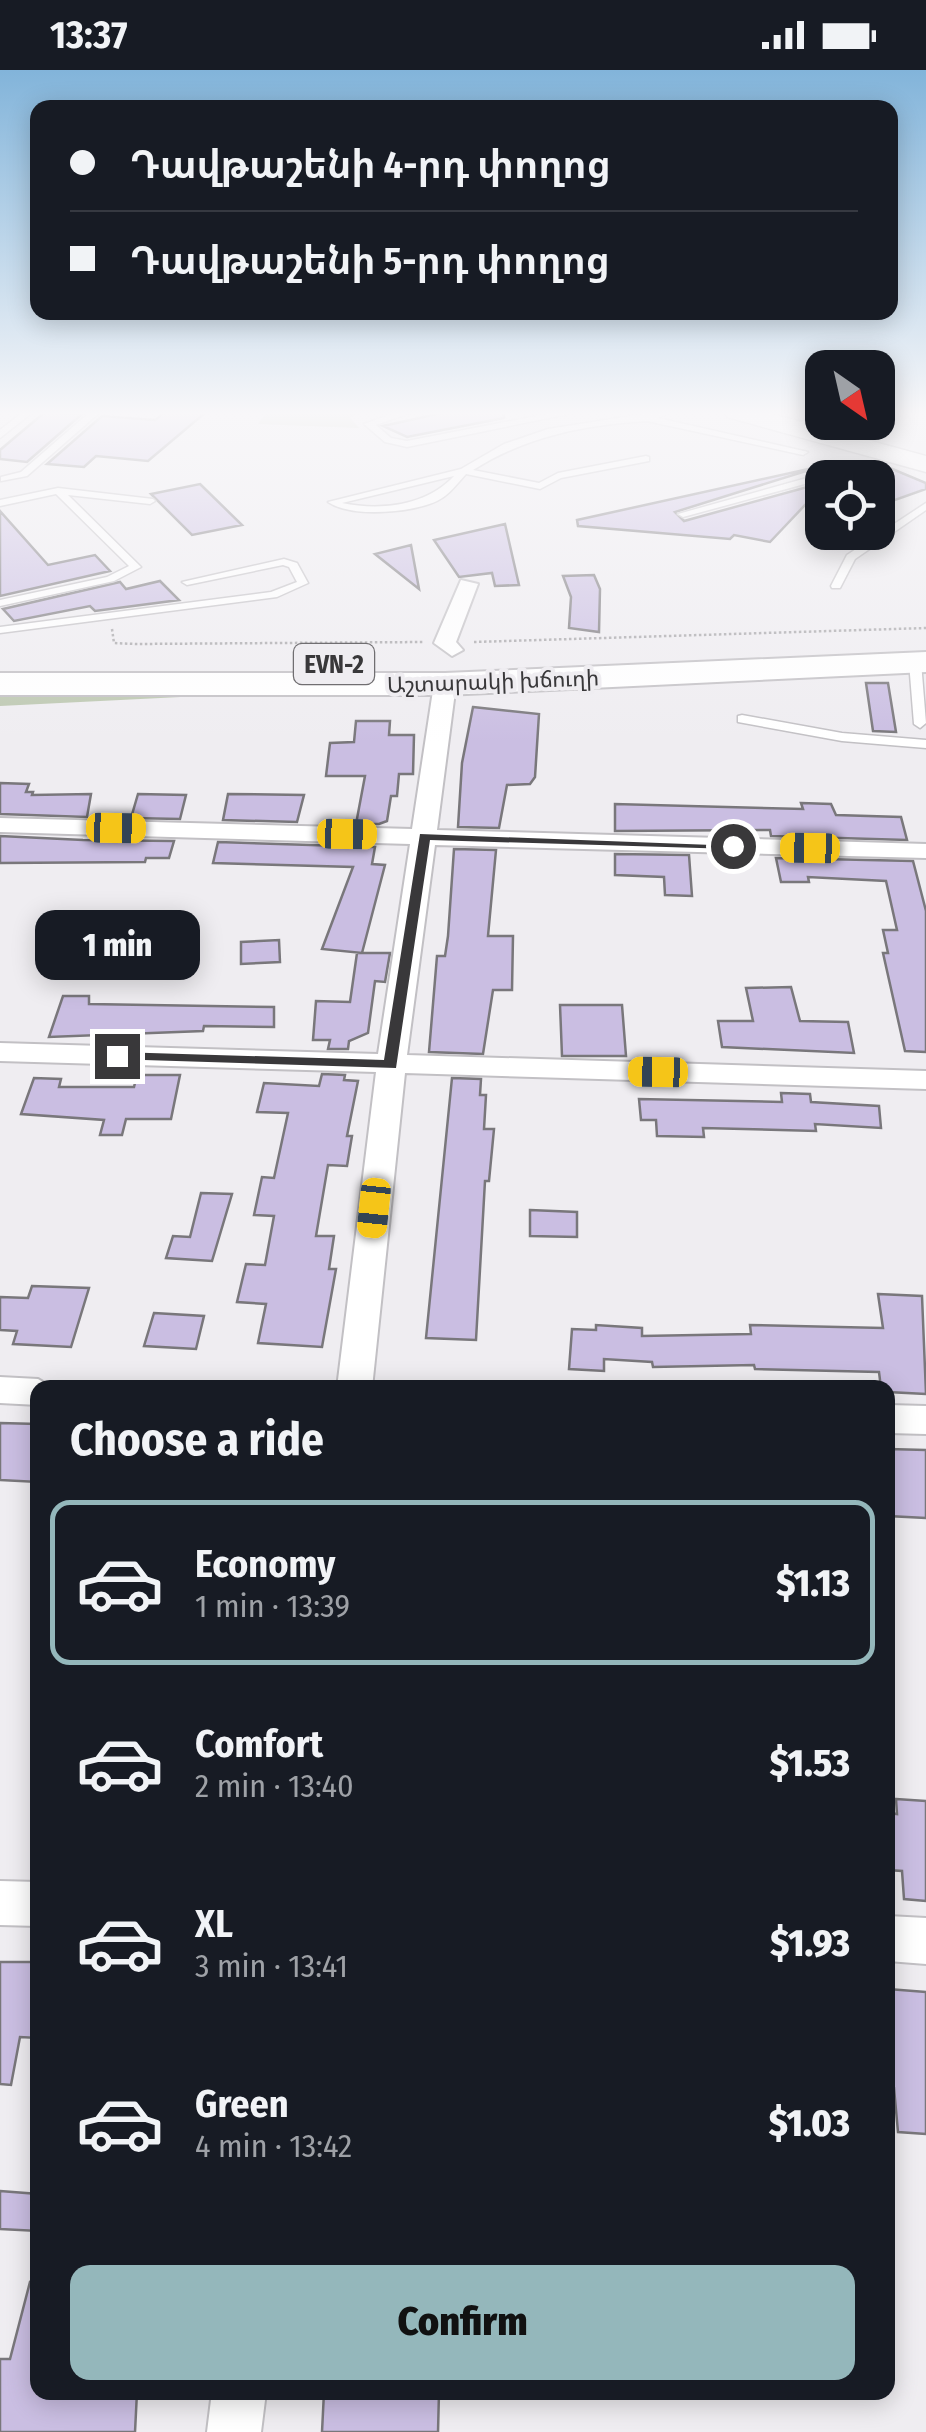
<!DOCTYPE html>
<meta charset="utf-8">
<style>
:root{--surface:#171b24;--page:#20242c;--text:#f1f3f6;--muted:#9ea1a6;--line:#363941;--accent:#94b7bb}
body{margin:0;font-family:"Fira Sans Condensed","Noto Sans Armenian",sans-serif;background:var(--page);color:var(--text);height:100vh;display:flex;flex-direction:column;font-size:38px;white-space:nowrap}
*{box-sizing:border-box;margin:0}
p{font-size:32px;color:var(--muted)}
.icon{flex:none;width:55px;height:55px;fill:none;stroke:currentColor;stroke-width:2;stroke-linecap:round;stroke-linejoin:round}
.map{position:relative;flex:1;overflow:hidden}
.side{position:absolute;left:30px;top:1310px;width:865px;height:1020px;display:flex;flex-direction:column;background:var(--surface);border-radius:20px;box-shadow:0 5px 25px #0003}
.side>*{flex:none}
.guide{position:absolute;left:30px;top:30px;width:868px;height:220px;border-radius:20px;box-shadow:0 5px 25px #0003;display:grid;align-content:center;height:220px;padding:0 40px;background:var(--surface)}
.needle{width:65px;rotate:146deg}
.tools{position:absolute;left:805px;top:280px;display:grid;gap:20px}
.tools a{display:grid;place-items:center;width:90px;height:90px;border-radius:20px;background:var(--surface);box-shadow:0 5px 25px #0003;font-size:50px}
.end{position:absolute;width:45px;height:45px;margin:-22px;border:12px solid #39383a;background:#fff;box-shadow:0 0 0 5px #fff}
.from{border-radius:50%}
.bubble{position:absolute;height:70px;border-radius:20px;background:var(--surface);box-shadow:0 5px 25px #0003;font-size:32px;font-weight:800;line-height:70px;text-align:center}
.car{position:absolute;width:30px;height:60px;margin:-30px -15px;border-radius:12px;box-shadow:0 0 8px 2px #0007;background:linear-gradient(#f5c518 24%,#345 0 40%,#f5c518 0 76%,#345 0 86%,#f5c518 0)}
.guide b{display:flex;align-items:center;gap:35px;height:95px;font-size:38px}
.guide b+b{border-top:2px solid var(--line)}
.guide i{width:25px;height:25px;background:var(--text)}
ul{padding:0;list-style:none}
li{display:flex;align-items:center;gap:30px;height:165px;margin:0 20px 15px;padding:0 20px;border:5px solid transparent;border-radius:20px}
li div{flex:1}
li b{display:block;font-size:38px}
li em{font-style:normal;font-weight:800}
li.active{border-color:var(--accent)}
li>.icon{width:90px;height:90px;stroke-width:1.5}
h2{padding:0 40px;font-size:45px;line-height:120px}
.primary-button{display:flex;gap:20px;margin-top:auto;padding:20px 40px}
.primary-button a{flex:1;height:115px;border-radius:20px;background:var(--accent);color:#111;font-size:40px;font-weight:800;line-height:115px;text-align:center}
.status{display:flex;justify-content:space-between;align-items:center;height:70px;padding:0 50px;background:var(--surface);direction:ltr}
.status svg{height:28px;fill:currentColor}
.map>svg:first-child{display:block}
</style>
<div class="status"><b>13:37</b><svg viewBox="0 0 49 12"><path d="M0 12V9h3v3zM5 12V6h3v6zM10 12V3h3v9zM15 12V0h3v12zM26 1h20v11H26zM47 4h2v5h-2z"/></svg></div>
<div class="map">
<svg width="926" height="2362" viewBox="0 0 926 2362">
<rect width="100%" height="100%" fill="#efedf1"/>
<path fill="#bcc7b0" d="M267 342H362L350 348 359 358 258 354Z
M0 617 279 622 0 636Z"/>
<path fill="#cabee2" stroke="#79777b" stroke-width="2.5" d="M45 342 82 344 27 392 0 389V380Z
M165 342H206L148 391 96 386 84 397 47 394 102 346 155 350Z
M446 342H503L504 348 407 367 383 356Z
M878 393 926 413V419L878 436Z
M822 396 675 442 684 451 822 413V439L805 435 770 472 734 465 730 469 578 456 577 450Z
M200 414 242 455 192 465 151 424Z
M0 441 48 495 95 485 110 501 0 526Z
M505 454 519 515 495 516 492 503 459 507 434 470Z
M411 475 419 519 375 484Z
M594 505 600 519 599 562 569 558 571 527 563 506Z
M160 511 179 530 95 541 90 536 14 551 3 539 120 512 126 519Z
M866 613H888L896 662 873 661Z
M473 637 539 644 535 707 530 714 507 715 499 758 458 757 462 693Z
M356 651H390L389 665H414L413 704H399L397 726H391L387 751 379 754H356L365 706H326L330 673 354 672Z
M0 713 29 714 26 722H33L32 725 91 724 87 747 0 744Z
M138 724 186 725 180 749 131 748Z
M228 724 304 725 297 752 223 750Z
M801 733 831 734 836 745 901 747 907 770 771 766 770 760 615 761V734L803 739Z
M0 766 83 770 174 771 169 788H146L145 792 0 793Z
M218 772 375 777 372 794 385 795 362 883 322 879 353 797 213 793Z
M454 779 496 780 488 866H513L512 920H493L483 984 429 982 437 886H445L448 866Z
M615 784 689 785 692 826 665 825 664 807 615 805Z
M776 788 913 791 926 841V982L905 981 883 883H888L883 860H897L886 811 808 807 809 812H781Z
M279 870 280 892 241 894V872Z
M357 883H390L385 912 375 911 368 963 349 971 348 979H328L330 970H313L316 931 350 932Z
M791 917 800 951 848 952 854 983 722 977 718 951H753L746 918Z
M63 926H89V934L274 937V957L204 956 203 961 49 967Z
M560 935H622L626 986H562Z
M322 1004 345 1005 344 1010 358 1011 347 1066H352L347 1096 328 1095 316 1166H334L329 1199H336L322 1277 258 1273 266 1234 237 1232 246 1194 265 1195 274 1146 254 1145 262 1107 274 1108 288 1043 257 1042 264 1013 319 1016Z
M137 1005H180L171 1049H126L122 1065H100L104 1050 21 1044 34 1008 61 1009 59 1017H134Z
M452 1008 481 1009 480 1025H486L484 1059H494L489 1111H485L476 1270 426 1268Z
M781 1023 810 1024 811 1032 879 1036 881 1058 815 1054 816 1061 703 1058 704 1067 657 1066 656 1050H641L639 1029 782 1032Z
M201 1123 232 1124 212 1191 166 1188 173 1166 190 1167Z
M530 1140 577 1142V1167L530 1166Z
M32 1216 89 1218 71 1277 13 1274 17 1261 0 1260V1227L28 1228Z
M878 1224 922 1226 926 1324 888 1322V1318H881L879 1302 755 1299 754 1295 653 1297 652 1292 604 1289V1301L569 1299 572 1259 596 1260V1255L642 1258V1266L751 1264 750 1255 883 1258Z
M154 1243 204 1246 196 1279 144 1276Z
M0 1353 38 1354V1412L0 1410Z
M888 1379 926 1380V1448L888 1446Z
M896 1729 926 1731V1831L904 1829 902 1801 888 1800V1743L897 1744Z
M0 1892H37L38 1968 20 1967 11 2015 0 2014Z
M888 1919 926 1922V2064L898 2062 894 2018 888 2017Z
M0 2121 38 2124V2161L0 2159Z
M30 2212 38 2213V2322H137L135 2362H0V2289H10Z
M324 2322H439L438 2362H322Z"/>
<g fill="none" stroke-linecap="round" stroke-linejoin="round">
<defs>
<path id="lane" d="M23 342H33L0 368V360Z
M90 342H100L27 406 1 411V407L21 402Z
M398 342H413L376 355 391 368 407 371 557 342H578L407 377 385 372 364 354Z
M656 342H671L658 348 808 382 803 385 647 351C584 355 527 366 473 400L539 413 558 403 646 386 649 387V391L561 408 540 419 466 404C457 414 449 425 437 431 411 443 351 448 328 432L461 399 504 374 548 359ZM454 406C426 436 381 441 342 433Z
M822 346V352L787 360 782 357Z
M846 397 849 398V402L683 447 678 444Z
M58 418 153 429 155 431 150 434 68 425 141 497 114 511 0 536V530L107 507 129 496 56 424 0 436V430Z
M926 433V440L855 489 840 518H832L831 516 847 485Z
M284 489 297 493 308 513 277 527 0 563V557L271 522 297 512 289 497 283 495 187 515 182 512Z
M915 589 921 592 926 653 920 658 914 654 909 592Z
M742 645 842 663 926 670V678L842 671 738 652V646Z"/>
<path id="street" d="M461 510 478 514 456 572 463 580 452 586 434 573Z
M445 607 456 614 437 760 926 774V788L435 775 407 985 926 1001V1019L405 1003 372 1318H337L376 1002 0 991V973L378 984 410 774 0 762V748L412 759 434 614Z
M0 1307 38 1309 53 1318H38V1335L0 1333Z
M888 1335 926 1336V1364L888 1363Z
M0 1811 38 1812V1856L0 1855Z
M888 1846 926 1848V1894L888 1891Z
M212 2322H266L261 2362H207Z"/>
<path id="secondary" d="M724 342H765L926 386V402L727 347Z"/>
<path id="primary" d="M926 582V602L445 625H0V603H445Z"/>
</defs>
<use href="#lane" stroke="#c2c0c4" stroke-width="3"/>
<use href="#street" stroke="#c2c0c4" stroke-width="4"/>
<use href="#secondary" stroke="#c2c0c4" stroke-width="3"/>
<use href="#primary" stroke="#c2c0c4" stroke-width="4"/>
<path stroke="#a6a5a8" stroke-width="2.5" stroke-dasharray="2.5 2.5" stroke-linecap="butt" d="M112 559 114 573 135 574 423 572
M474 572 926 558"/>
<use href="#lane" fill="#fff" fill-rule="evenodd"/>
<use href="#street" fill="#fff" fill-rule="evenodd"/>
<use href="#secondary" fill="#fff" fill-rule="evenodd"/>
<use href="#primary" fill="#fff" fill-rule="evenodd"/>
</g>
<linearGradient id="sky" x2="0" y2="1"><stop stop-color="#82b4da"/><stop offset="0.51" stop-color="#f8f7f9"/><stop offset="1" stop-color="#f8f7f9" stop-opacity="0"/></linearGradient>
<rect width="926" height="673" fill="url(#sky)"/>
<path fill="#39383a" d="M420 764 739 776 733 779 430 770 396 998 112 989V983L117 982 384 990Z"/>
<g text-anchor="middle" stroke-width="8" stroke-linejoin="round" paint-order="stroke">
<g font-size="22" fill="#39383a" stroke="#efedf1">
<text transform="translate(493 611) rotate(-2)" y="8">Աշտարակի խճուղի</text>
</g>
<rect fill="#efedf1" stroke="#706e71" stroke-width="2.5" x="294" y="574" width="80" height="40" rx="8"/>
<g font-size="25" font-weight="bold" fill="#39383a">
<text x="334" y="603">EVN-2</text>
</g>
</g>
</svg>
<div class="tools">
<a><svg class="needle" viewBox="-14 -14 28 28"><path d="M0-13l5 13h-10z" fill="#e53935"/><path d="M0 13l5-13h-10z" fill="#9ea1a6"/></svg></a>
<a><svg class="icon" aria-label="locate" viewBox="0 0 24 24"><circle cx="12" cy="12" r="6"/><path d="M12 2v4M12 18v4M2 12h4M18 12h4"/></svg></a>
</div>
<i class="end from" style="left:733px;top:776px"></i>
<i class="end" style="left:117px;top:986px"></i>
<div class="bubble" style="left:35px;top:840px;width:165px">1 min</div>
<i class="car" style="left:116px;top:758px;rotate:91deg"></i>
<i class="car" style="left:347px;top:764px;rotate:91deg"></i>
<i class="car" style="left:810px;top:778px;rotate:271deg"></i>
<i class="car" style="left:658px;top:1002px;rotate:271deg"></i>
<i class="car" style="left:374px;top:1138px;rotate:186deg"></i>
<div class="guide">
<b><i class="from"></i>Դավթաշենի 4-րդ փողոց</b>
<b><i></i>Դավթաշենի 5-րդ փողոց</b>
</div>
<section class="side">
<h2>Choose a ride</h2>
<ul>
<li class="active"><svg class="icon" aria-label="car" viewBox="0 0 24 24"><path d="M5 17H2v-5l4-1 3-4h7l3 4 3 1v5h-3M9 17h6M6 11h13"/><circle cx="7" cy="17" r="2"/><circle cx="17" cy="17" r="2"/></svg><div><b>Economy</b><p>1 min · 13:39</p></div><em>$1.13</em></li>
<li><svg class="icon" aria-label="car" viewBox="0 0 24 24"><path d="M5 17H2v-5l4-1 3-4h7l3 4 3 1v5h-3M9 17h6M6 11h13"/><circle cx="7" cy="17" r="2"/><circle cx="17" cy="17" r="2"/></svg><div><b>Comfort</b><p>2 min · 13:40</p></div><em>$1.53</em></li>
<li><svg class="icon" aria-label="car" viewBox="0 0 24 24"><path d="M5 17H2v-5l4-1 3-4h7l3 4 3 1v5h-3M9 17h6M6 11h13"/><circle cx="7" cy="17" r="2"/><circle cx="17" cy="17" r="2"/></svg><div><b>XL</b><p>3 min · 13:41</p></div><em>$1.93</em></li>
<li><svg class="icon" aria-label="car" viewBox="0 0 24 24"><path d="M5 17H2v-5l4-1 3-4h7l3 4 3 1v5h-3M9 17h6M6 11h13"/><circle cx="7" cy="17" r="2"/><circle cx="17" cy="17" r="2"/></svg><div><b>Green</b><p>4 min · 13:42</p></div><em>$1.03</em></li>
</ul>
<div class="primary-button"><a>Confirm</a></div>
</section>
</div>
